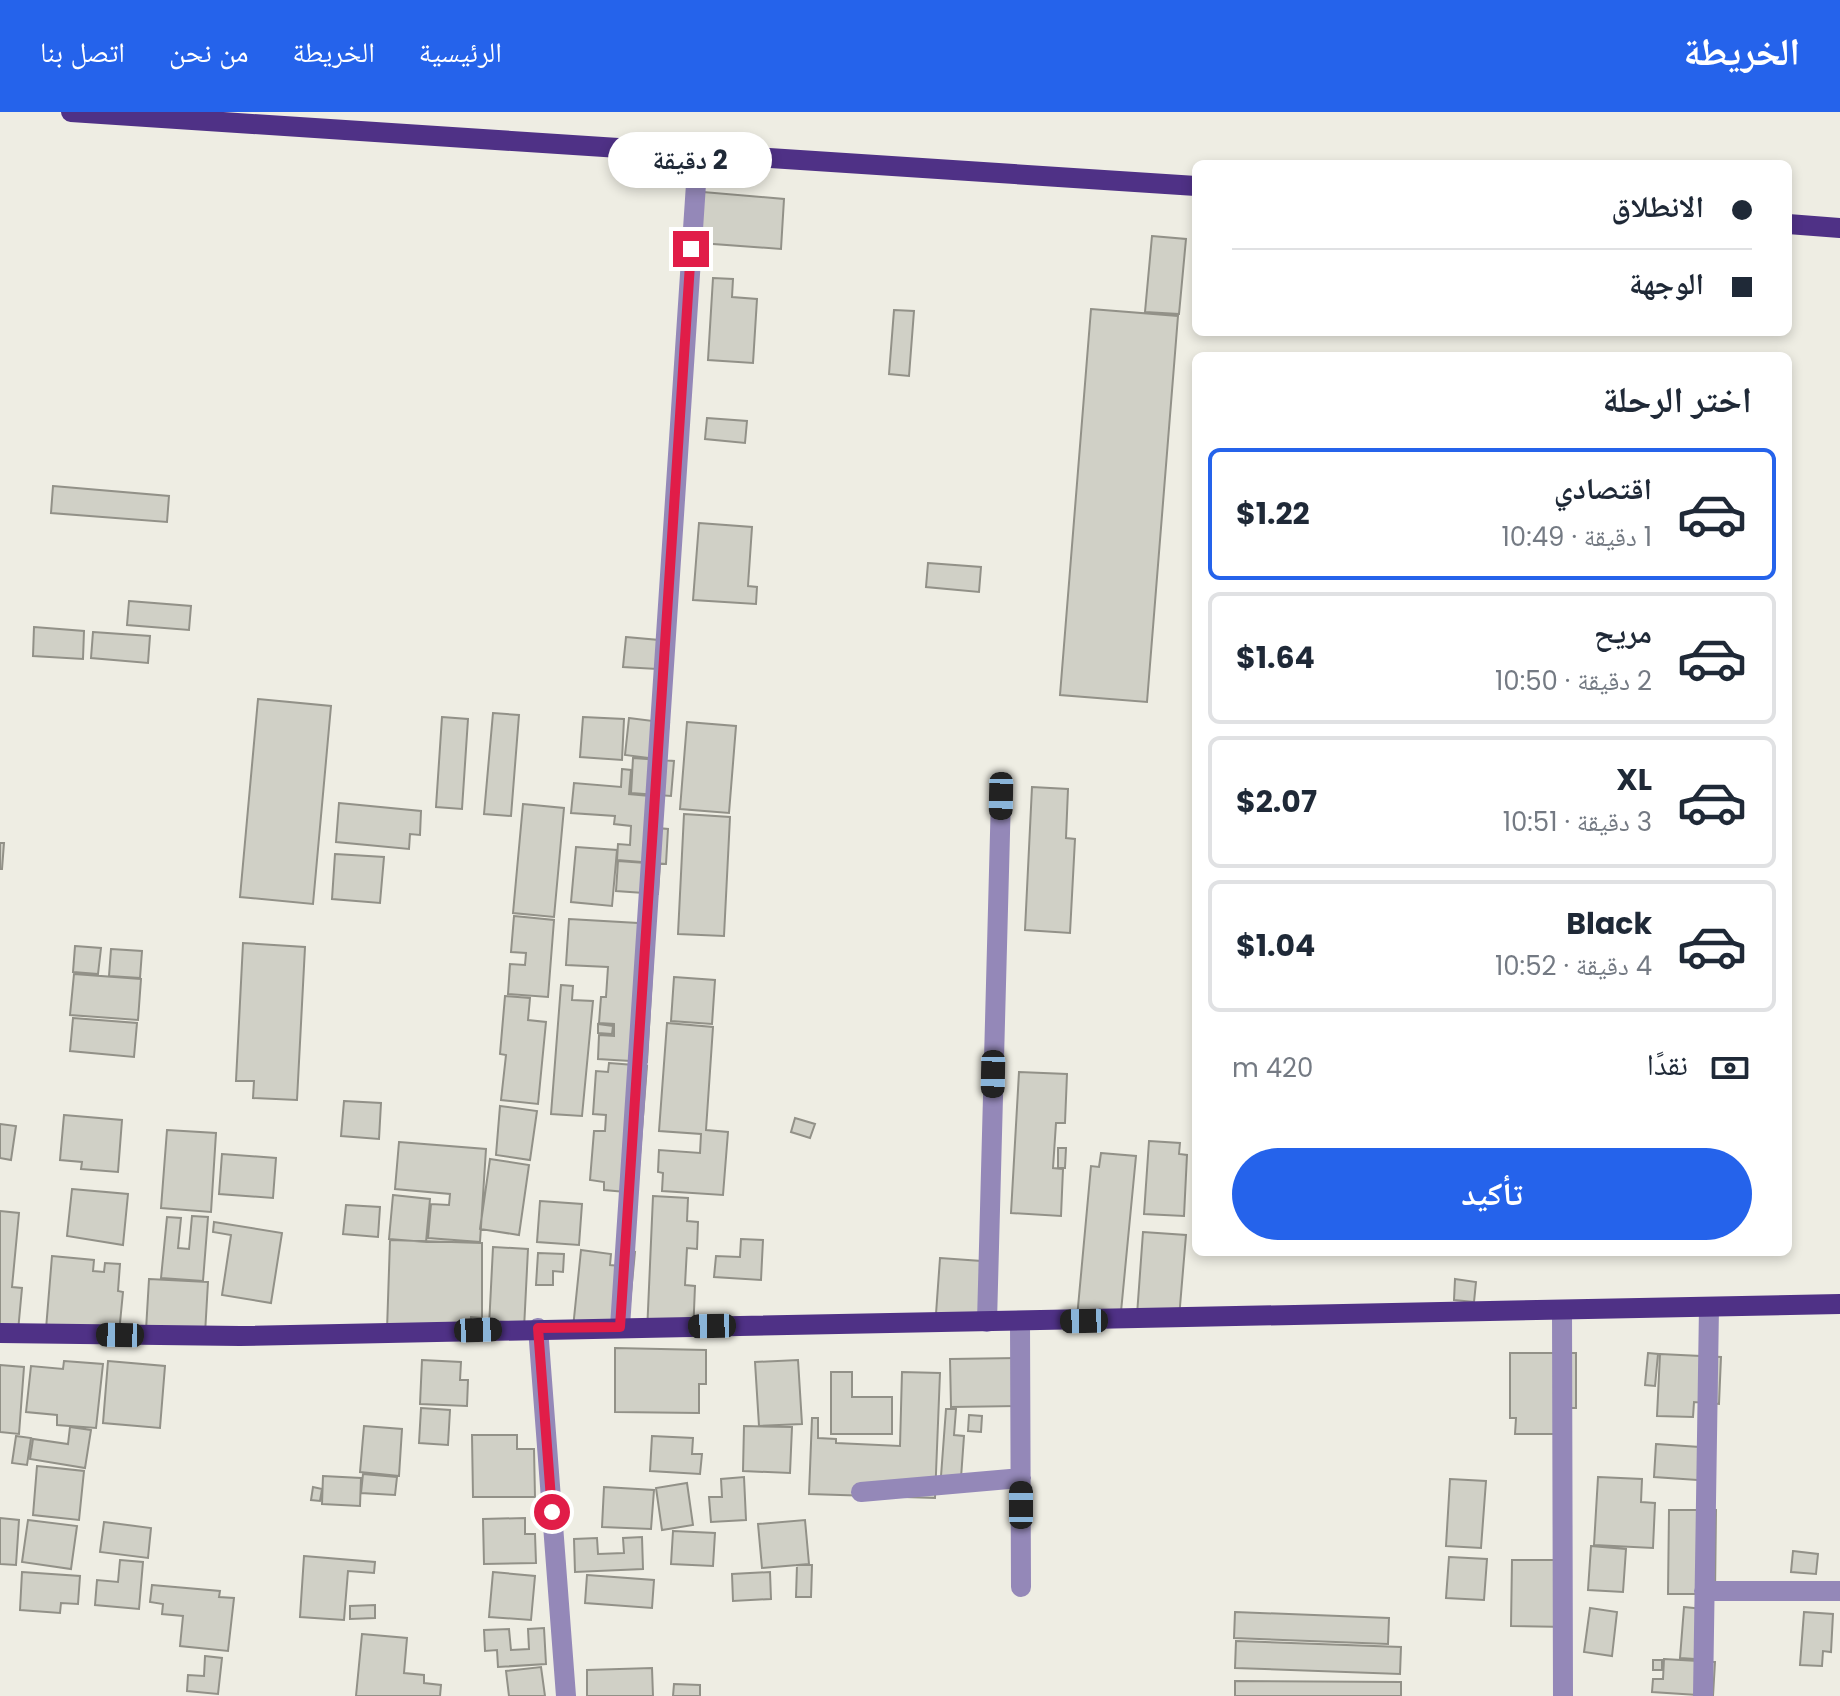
<!DOCTYPE html>
<html lang="ar">
<meta charset="utf-8">
<style>
:root{--surface:#fff;--page:#f2f2f3;--text:#1f2937;--muted:#747a83;--line:#e0e1e3;--accent:#2563eb}
body{margin:0;font-family:Poppins,"Noto Naskh Arabic",sans-serif;background:var(--page);color:var(--text);direction:rtl;height:100vh;display:flex;flex-direction:column;font-size:30px;white-space:nowrap}
*{box-sizing:border-box;margin:0}
p{font-size:26px;color:var(--muted)}
.icon{flex:none;width:44px;height:44px;fill:none;stroke:currentColor;stroke-width:2;stroke-linecap:round;stroke-linejoin:round}
.map{position:relative;flex:1;overflow:hidden;direction:ltr}
.side{position:absolute;left:1192px;top:240px;width:600px;height:904px;display:flex;flex-direction:column;background:var(--surface);border-radius:12px;box-shadow:0 4px 12px #0003;direction:rtl}
.side>*{flex:none}
.top-card{position:absolute;left:1192px;top:48px;width:600px;height:176px;border-radius:12px;box-shadow:0 4px 12px #0003;direction:rtl;display:grid;align-content:center;height:176px;padding:0 40px;background:var(--surface)}
.end{position:absolute;width:36px;height:36px;margin:-18px;border:10px solid #e11d48;background:#fff;box-shadow:0 0 0 4px #fff}
.from{border-radius:50%}
.bubble{position:absolute;height:56px;border-radius:28px;background:var(--surface);box-shadow:0 4px 12px #0003;font-size:26px;font-weight:700;line-height:56px;text-align:center;direction:rtl}
.car{position:absolute;width:24px;height:48px;margin:-24px -12px;border-radius:10px;box-shadow:0 0 6px 2px #0007;background:linear-gradient(#222 24%,#8ab4d8 0 40%,#222 0 76%,#8ab4d8 0 86%,#222 0)}
.top-card b{display:flex;align-items:center;gap:28px;height:76px;font-size:30px}
.top-card b+b{border-top:2px solid var(--line)}
.top-card i{width:20px;height:20px;background:var(--text)}
ul{padding:0;list-style:none}
li{display:flex;align-items:center;gap:24px;height:132px;margin:0 16px 12px;padding:0 24px;border:4px solid var(--line);border-radius:12px}
li div{flex:1}
li b{display:block;font-size:30px}
li em{font-style:normal;font-weight:700}
li.selected{border-color:var(--accent)}
li>.icon{width:72px;height:72px;stroke-width:1.5}
h2{padding:0 40px;font-size:36px;line-height:96px}
.pay{display:flex;align-items:center;gap:20px;height:88px;padding:0 40px;font-size:30px}
.pay p{margin-inline-start:auto}
.cta{display:flex;gap:16px;margin-top:auto;padding:16px 40px}
.cta a{flex:1;height:92px;border-radius:48px;background:var(--accent);color:#fff;font-size:32px;font-weight:700;line-height:92px;text-align:center}
header{display:flex;align-items:center;gap:48px;box-sizing:border-box;height:112px;padding:0 40px;background:var(--accent);color:#fff}
header strong{font-size:38px}
nav{display:flex;gap:44px;margin-inline-start:auto;font-size:28px}
.map>svg:first-child{display:block}
</style>
<header>
<strong>الخريطة</strong>
<nav><a>الرئيسية</a><a>الخريطة</a><a>من نحن</a><a>اتصل بنا</a></nav>
</header>
<div class="map">
<svg width="1840" height="1584" viewBox="0 0 1840 1584">
<rect width="100%" height="100%" fill="#eeede3"/>
<path fill="#d0d0c6" stroke="#929188" stroke-width="2" d="M703 80 784 87 781 137 700 131Z
M1152 124 1186 127 1179 202 1145 200Z
M713 166 733 167 732 185 757 187 753 251 708 248Z
M1091 197 1178 204 1147 590 1060 583Z
M894 198 914 199 909 264 889 262Z
M707 306 747 309 745 331 705 327Z
M53 374 169 384 167 410 51 401Z
M699 411 752 415 748 474 757 475 756 492 693 488Z
M928 451 981 455 979 480 926 475Z
M129 489 191 494 189 518 127 513Z
M34 515 84 519 83 547 33 544Z
M93 520 150 524 148 551 91 546Z
M626 525 659 528 657 557 623 555Z
M258 587 331 594 313 792 240 785Z
M493 601 519 603 511 704 484 702Z
M442 605 468 607 462 697 436 695Z
M583 605 624 607 622 648 580 645Z
M629 606 669 611 664 648 625 643Z
M687 610 736 614 729 701 680 697Z
M633 646 674 649 671 684 631 681Z
M622 657 631 658 629 682 661 685 658 716 668 717 666 752 617 748 618 732 630 733 631 714 614 712 615 704 571 701 574 671 621 675Z
M1032 675 1068 677 1066 726 1075 727 1070 821 1025 818Z
M339 691 421 699 420 723 410 722 409 737 336 730Z
M523 692 564 696 554 805 513 801Z
M684 702 730 705 724 824 678 822Z
M0 731H4L2 757H0Z
M576 735 617 738 612 794 571 790Z
M335 742 384 745 380 791 332 787Z
M618 749 660 752 658 782 616 779Z
M514 804 554 808 548 885 508 882 510 852 525 853 526 841 511 840Z
M569 807 655 812 647 950 598 947 599 923 614 924V912L599 911 601 885H606L608 855 566 853Z
M243 831 305 835 297 988 253 986 254 969H236Z
M75 834 101 836 98 862 73 860Z
M111 837 142 839 140 866 109 864Z
M74 862 141 867 138 908 70 903Z
M674 865 715 868 712 912 671 909Z
M561 873 573 874 572 888 593 889 582 1004 551 1002Z
M505 884 530 886 528 908 546 910 538 992 501 988 506 943 500 942Z
M73 906 137 911 134 945 70 939Z
M667 911 713 915 706 1018 728 1020 723 1083 662 1079 663 1061 658 1060 659 1038 700 1041 701 1022 659 1019Z
M598 912 613 914 612 922 598 921Z
M609 951 647 954 637 1081 604 1078V1070L590 1068 594 1019H605L606 1003 593 1002 596 959 608 960Z
M1019 960 1067 962 1065 1011H1056L1053 1056 1063 1057 1061 1104 1011 1101Z
M344 989 381 991 379 1027 341 1024Z
M500 994 537 999 530 1048 496 1043Z
M64 1003 122 1008 118 1060 81 1057 82 1050 60 1048Z
M795 1006 815 1012 810 1026 791 1020Z
M0 1012 16 1014 11 1048 0 1046Z
M167 1018 216 1021 211 1100 161 1096Z
M1149 1029 1180 1031 1179 1042 1187 1043 1184 1104 1144 1102Z
M399 1030 486 1037 480 1130 428 1126 431 1092 449 1093 450 1082 395 1077Z
M1058 1036H1066L1065 1056H1058Z
M1101 1041 1136 1044 1120 1210 1077 1206 1091 1054 1099 1055Z
M222 1042 276 1046 273 1086 219 1082Z
M490 1047 529 1053 519 1123 480 1117Z
M72 1077 128 1082 123 1133 67 1124Z
M393 1083 430 1087 426 1130 389 1127Z
M653 1084 688 1086 687 1109 698 1110 697 1137 687 1136 685 1173 695 1174 693 1223 647 1221Z
M540 1089 582 1092 579 1133 537 1130Z
M346 1093 380 1095 378 1125 343 1122Z
M0 1099 19 1101 12 1175 22 1176 17 1230 0 1229Z
M192 1104 208 1105 203 1169 161 1166 167 1105 181 1106 178 1136 189 1137Z
M214 1110 282 1121 271 1191 222 1183 231 1123 213 1120Z
M1143 1120 1186 1123 1179 1206 1137 1203Z
M741 1127 763 1128 761 1168 714 1165 716 1144 740 1145Z
M390 1128 482 1131V1206L471 1205 470 1221 387 1218Z
M493 1135 528 1137 524 1217 489 1215Z
M581 1138 611 1142 610 1153 620 1154 622 1139 635 1140 627 1222 573 1216Z
M538 1141 564 1142 563 1160 553 1159V1173H536Z
M52 1144 94 1148 93 1159 104 1160 105 1151 120 1152 118 1179 123 1180 119 1221 46 1217Z
M940 1146 995 1150 990 1206 936 1202Z
M149 1167 208 1170 205 1222 146 1218Z
M1455 1167 1476 1170 1474 1190 1454 1188Z
M615 1236 706 1238V1272H699V1301L615 1300Z
M1510 1241H1576V1296H1561V1322H1515L1516 1306H1510Z
M1648 1241 1658 1242 1655 1274 1645 1273Z
M1660 1242 1721 1245 1719 1292 1694 1290 1693 1305 1657 1304Z
M1021 1246V1294L951 1295 950 1247Z
M422 1248 461 1250 460 1268H468L467 1294 420 1292Z
M798 1248 802 1312 759 1314 755 1250Z
M64 1249 103 1252 96 1316 57 1313V1303L26 1300 31 1254 63 1257Z
M108 1249 165 1254 160 1316 103 1311Z
M0 1253 24 1255 19 1322 0 1320Z
M831 1260H852V1285H892V1322H831Z
M902 1260 940 1261 935 1386 809 1382 812 1306H818V1326L836 1327V1331L900 1334Z
M421 1296 450 1298 448 1333 419 1331Z
M946 1297H956L954 1323 964 1324 961 1366 941 1364Z
M969 1303 982 1304 981 1320 968 1319Z
M364 1314 402 1317 399 1364 360 1360Z
M744 1314 792 1315 790 1361 743 1359Z
M70 1315 91 1318 85 1356 30 1347 33 1327 68 1332Z
M472 1323H517V1337H534L535 1385H473Z
M16 1324 31 1326 27 1353 12 1351Z
M652 1324 693 1326 692 1342H702L700 1362 650 1359Z
M1656 1332 1714 1336 1712 1369 1654 1365Z
M37 1354 84 1359 79 1408 33 1403Z
M363 1362 397 1365 395 1383 361 1381Z
M323 1364 361 1366 360 1394 322 1392Z
M744 1365 746 1408 711 1410 709 1385H722L721 1367Z
M1598 1365 1642 1367 1641 1390 1655 1391 1653 1436 1594 1433Z
M1450 1367 1486 1369 1481 1436 1446 1434Z
M687 1371 693 1413 662 1418 656 1376Z
M313 1375 322 1377 320 1389 311 1388Z
M604 1375 654 1378 651 1417 602 1415Z
M1669 1398H1716L1715 1482H1668Z
M0 1406 19 1408 16 1453 0 1452Z
M525 1406V1422H535L536 1451 484 1452 483 1407Z
M28 1408 77 1414 71 1457 22 1450Z
M805 1408 809 1452 762 1456 758 1412Z
M104 1410 151 1416 148 1446 100 1440Z
M673 1419 715 1421 713 1454 671 1452Z
M642 1425 643 1457 575 1460 574 1427 597 1426 598 1442 624 1441 623 1426Z
M1591 1434 1626 1437 1623 1480 1588 1478Z
M1793 1439 1818 1442 1816 1462 1791 1460Z
M304 1444 375 1450 374 1461 348 1459 344 1508 300 1505Z
M1449 1445 1487 1447 1484 1488 1446 1486Z
M120 1448 143 1450 139 1497 95 1493 97 1468 118 1470Z
M1512 1448H1568L1567 1515 1511 1514Z
M797 1453H812L811 1485H796Z
M22 1460 80 1464 78 1492 61 1491 60 1501 20 1498Z
M493 1460 535 1464 531 1508 489 1505Z
M770 1460 771 1487 733 1489 732 1462Z
M587 1463 654 1468 652 1496 585 1491Z
M152 1473 220 1479 219 1485 234 1486 228 1539 180 1534 183 1504 162 1502 163 1492 150 1490Z
M375 1493V1506L350 1507V1494Z
M1684 1495 1713 1498 1710 1548 1680 1546Z
M1590 1496 1617 1500 1612 1544 1584 1540Z
M1235 1500 1389 1506 1388 1532 1234 1526Z
M1804 1500 1833 1502 1831 1540 1823 1539 1822 1554 1800 1553Z
M544 1516 546 1552 498 1555 497 1538 485 1539 484 1518 509 1517 511 1538 529 1537 528 1517Z
M362 1522 407 1526 404 1561 424 1563V1571L441 1573 440 1584H356Z
M1236 1529 1401 1535 1400 1562 1235 1556Z
M205 1544 222 1546 218 1582 187 1579 188 1563 204 1564Z
M1664 1547 1715 1550 1713 1584 1652 1580 1653 1567H1663Z
M1653 1548H1662V1558H1653Z
M541 1555 545 1584H509L506 1559Z
M652 1556 653 1584H587V1558Z
M1235 1569 1401 1570V1584H1235Z
M674 1572 700 1573V1584H673Z"/>
<g fill="none" stroke-linecap="round" stroke-linejoin="round">
<path stroke="#9488b8" stroke-width="20" d="M1562 1198 1563 1584
M987 1210 1001 684
M1020 1210 1021 1475
M620 1215 698 42
M538 1216 566 1584
M861 1380 1021 1366
M1704 1479H1840
M1703 1584 1709 1195"/>
<path stroke="#4f3186" stroke-width="20" d="M71 0 1196 74
M1788 112 1840 116
M0 1221 240 1224 1840 1192"/>
</g>
<g fill="none" stroke-linecap="round" stroke-linejoin="round">
<path stroke="#e11d48" stroke-width="10" d="M552 1400 538 1216 620 1215 691 137"/>
</g>
</svg>
<i class="end from" style="left:552px;top:1400px"></i>
<i class="end" style="left:691px;top:137px"></i>
<div class="bubble" style="left:608px;top:20px;width:164px">2 دقيقة</div>
<i class="car" style="left:1001px;top:684px;rotate:181deg"></i>
<i class="car" style="left:993px;top:962px;rotate:181deg"></i>
<i class="car" style="left:1084px;top:1209px;rotate:269deg"></i>
<i class="car" style="left:712px;top:1214px;rotate:269deg"></i>
<i class="car" style="left:478px;top:1218px;rotate:88deg"></i>
<i class="car" style="left:120px;top:1223px;rotate:271deg"></i>
<i class="car" style="left:1021px;top:1393px;rotate:0deg"></i>
<div class="top-card">
<b><i class="from"></i>الانطلاق</b>
<b><i></i>الوجهة</b>
</div>
<section class="side">
<h2>اختر الرحلة</h2>
<ul>
<li class="selected"><svg class="icon" aria-label="car" viewBox="0 0 24 24"><path d="M5 17H2v-5l4-1 3-4h7l3 4 3 1v5h-3M9 17h6M6 11h13"/><circle cx="7" cy="17" r="2"/><circle cx="17" cy="17" r="2"/></svg><div><b>اقتصادي</b><p>1 دقيقة · 10:49</p></div><em>$1.22</em></li>
<li><svg class="icon" aria-label="car" viewBox="0 0 24 24"><path d="M5 17H2v-5l4-1 3-4h7l3 4 3 1v5h-3M9 17h6M6 11h13"/><circle cx="7" cy="17" r="2"/><circle cx="17" cy="17" r="2"/></svg><div><b>مريح</b><p>2 دقيقة · 10:50</p></div><em>$1.64</em></li>
<li><svg class="icon" aria-label="car" viewBox="0 0 24 24"><path d="M5 17H2v-5l4-1 3-4h7l3 4 3 1v5h-3M9 17h6M6 11h13"/><circle cx="7" cy="17" r="2"/><circle cx="17" cy="17" r="2"/></svg><div><b>XL</b><p>3 دقيقة · 10:51</p></div><em>$2.07</em></li>
<li><svg class="icon" aria-label="car" viewBox="0 0 24 24"><path d="M5 17H2v-5l4-1 3-4h7l3 4 3 1v5h-3M9 17h6M6 11h13"/><circle cx="7" cy="17" r="2"/><circle cx="17" cy="17" r="2"/></svg><div><b>Black</b><p>4 دقيقة · 10:52</p></div><em>$1.04</em></li>
</ul>
<div class="pay"><svg class="icon" aria-label="cash" viewBox="0 0 24 24"><path d="M3 7h18v10H3z"/><circle cx="12" cy="12" r="2"/></svg>نقدًا<p>420 m</p></div>
<div class="cta"><a>تأكيد</a></div>
</section>
</div>
